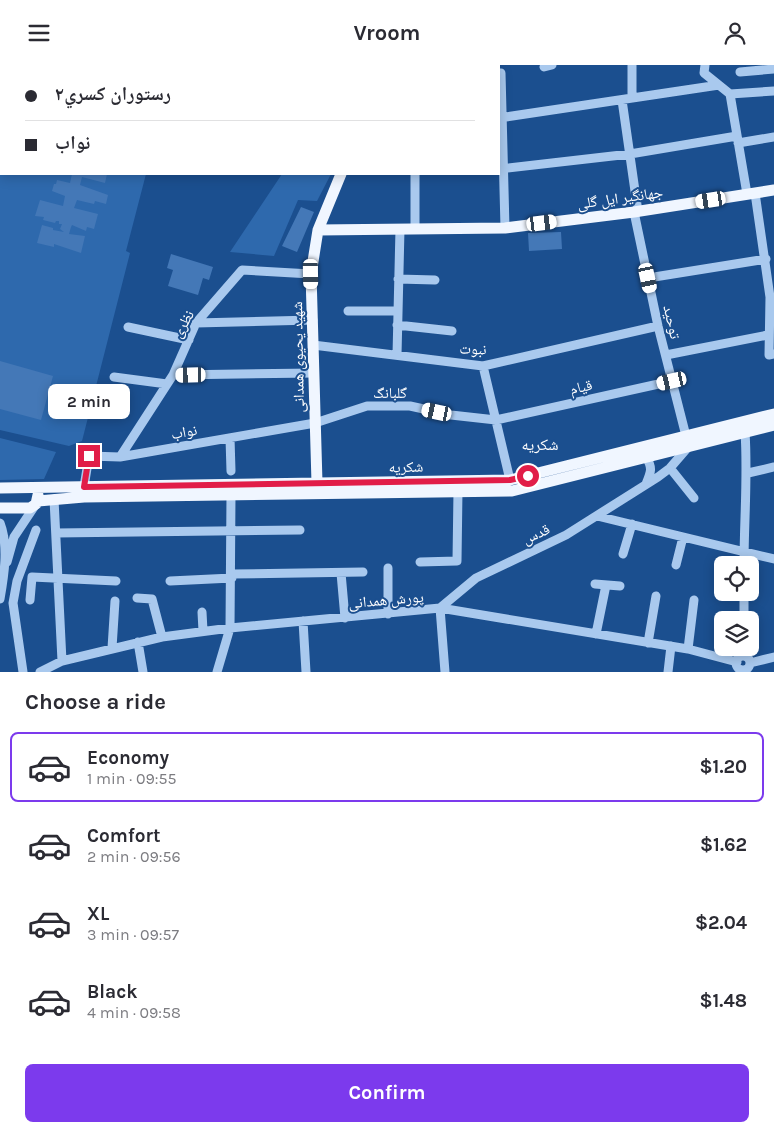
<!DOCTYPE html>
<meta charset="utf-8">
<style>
:root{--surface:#fff;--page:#f7f7f7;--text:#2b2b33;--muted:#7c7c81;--line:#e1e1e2;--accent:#7c3aed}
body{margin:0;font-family:Karla,"Noto Naskh Arabic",sans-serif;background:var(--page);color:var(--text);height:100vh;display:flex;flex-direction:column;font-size:19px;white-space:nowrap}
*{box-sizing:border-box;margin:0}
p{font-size:16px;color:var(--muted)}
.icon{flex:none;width:28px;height:28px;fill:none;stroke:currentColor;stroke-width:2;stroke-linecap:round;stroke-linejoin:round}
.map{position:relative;height:607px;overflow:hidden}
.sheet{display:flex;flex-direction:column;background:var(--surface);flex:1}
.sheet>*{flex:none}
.hud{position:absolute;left:0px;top:0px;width:500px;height:110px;box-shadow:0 2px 12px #0003;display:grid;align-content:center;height:110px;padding:0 25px;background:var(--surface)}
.buttons{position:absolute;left:714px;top:491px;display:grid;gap:10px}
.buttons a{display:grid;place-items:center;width:45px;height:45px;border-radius:8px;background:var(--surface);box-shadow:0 2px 12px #0003;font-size:25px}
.end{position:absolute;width:22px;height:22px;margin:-11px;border:6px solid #e11d48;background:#fff;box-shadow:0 0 0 2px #fff}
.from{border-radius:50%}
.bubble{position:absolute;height:35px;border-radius:8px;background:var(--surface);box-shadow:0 2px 12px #0003;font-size:16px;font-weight:700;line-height:35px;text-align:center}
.car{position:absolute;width:15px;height:30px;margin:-15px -8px;border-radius:6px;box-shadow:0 0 4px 1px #0007;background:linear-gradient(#fff 24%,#345 0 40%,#fff 0 76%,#345 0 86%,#fff 0)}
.hud b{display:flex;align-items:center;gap:18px;height:48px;font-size:19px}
.hud b+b{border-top:1px solid var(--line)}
.hud i{width:12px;height:12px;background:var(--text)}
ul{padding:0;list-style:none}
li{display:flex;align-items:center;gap:15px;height:70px;margin:0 10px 8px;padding:0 15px;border:2px solid transparent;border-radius:8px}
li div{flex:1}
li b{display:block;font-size:19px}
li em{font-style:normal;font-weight:700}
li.active{border-color:var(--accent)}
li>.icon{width:45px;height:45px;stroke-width:1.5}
h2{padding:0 25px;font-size:22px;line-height:60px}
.cta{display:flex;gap:10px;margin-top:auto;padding:10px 25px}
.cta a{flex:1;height:58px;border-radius:8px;background:var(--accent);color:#fff;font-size:20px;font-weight:700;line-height:58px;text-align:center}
header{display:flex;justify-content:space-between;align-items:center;height:65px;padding:0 25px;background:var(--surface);font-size:22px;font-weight:700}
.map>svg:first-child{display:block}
</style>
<header><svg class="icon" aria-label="menu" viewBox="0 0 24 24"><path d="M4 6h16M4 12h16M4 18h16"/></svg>Vroom<svg class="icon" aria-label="person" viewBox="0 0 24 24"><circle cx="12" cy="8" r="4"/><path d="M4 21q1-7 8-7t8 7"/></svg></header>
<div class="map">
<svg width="774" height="607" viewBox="0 0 774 607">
<rect width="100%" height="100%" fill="#1b4f8f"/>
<path fill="#2e69ad" d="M0 0H173L1 1V109H146L126 186 130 188 82 376 69 381 0 365Z
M282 109H331L317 136 298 135 274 191 230 187Z
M0 373 56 387 44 414 0 415Z"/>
<path fill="#4478b7" d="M72 109H107L105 118 82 112 80 120 108 130 106 139 95 136 94 139 77 135 74 143 98 149 94 164 87 162 86 166 72 160 71 162 69 169 85 171 81 188 54 179V182L37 178 42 160 53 163V165L64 167 60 164 62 159H59V156H56L55 158 43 155 44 152 35 151 40 135 63 141 65 131 52 126 54 119H56L57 115 70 118Z
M301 142 314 147 297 187 282 181Z
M561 167 562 184 529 186 528 168Z
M171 189 213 202 209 215 203 213 198 230 168 221 173 205 167 203Z
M0 296 53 311 41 355 0 344Z"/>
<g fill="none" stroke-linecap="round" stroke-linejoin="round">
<path stroke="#a9c9ee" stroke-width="9" d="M705 0 704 8 730 29
M544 2 552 0
M740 7 774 4
M499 8H501L505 163
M730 29 747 129
M730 29 774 26
M632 33V0
M622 35 638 147
M499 53 719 20
M738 78 774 72
M499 104 630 89 737 71
M415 109V164
M755 128 770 232 769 290 774 289
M634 147 658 261 686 371
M648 213 766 194
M398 214 435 215
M348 246H397
M196 258 313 255
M397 260 452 266
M128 262 189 275
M313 280 483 301 658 261
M397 290 400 164
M666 290 768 270
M483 301 510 415
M173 310 314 308
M114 312 167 319
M230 373 231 406
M120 392 173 310 196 258 242 205 311 209
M646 392C653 403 651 407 646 419
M670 403 694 433
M748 408 774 402
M84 422 89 391 120 392 315 358 367 341H410L451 350 496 355 672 316
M54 434 62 596
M597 451 774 494
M0 458C9 481 4 511 0 534
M56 468 300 465
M623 489 632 459
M7 497 14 472 34 442
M420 497 457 496 458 426
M676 500 683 472
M744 500C744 455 748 411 745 367
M341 508 345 553
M232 509 363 507
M170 516 232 513
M595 519 620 521
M744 528V555
M137 533 152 534 162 572
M30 535 32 512 116 516
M440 543 476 513 566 470 658 412 670 403 689 381
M440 543 445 607
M202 547 203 566
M388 549V503
M303 556 306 607
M596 569 606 520
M138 577 143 607
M648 578 656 531
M112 583 115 536
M688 584 694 535
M736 598a7 7 0 1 1 14 0a7 7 0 1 1-14 0Z
M750 598 774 592
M23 607 13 538 17 516 36 465
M40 607 62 596 162 572 230 563 440 543 688 584 737 597
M217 607 230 563 231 430
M668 607 671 581"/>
<path stroke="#f0f6ff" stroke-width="11" d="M400 1 401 0
M318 165 505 163 634 147 774 125
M317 418 311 209 318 165 341 109
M0 423 510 415 774 349
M38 436 84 432 512 426 774 360
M0 443H30L36 439 38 430"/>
</g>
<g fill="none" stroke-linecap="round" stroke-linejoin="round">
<path stroke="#e11d48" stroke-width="6" d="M89 391 84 422 510 415 528 411"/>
</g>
<g text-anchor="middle" stroke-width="4" stroke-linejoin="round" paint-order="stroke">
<g font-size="15" fill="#fff" stroke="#1b4f8f">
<text transform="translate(620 133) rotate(-8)" y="5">جهانگیر ایل گلی</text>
<text transform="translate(672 257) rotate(77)" y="5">توحید</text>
<text transform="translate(183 259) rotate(-60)" y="5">نظری</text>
<text transform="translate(473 284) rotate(2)" y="5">نبوت</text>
<text transform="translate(298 292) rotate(-91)" y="5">شهید یحیوی همدانی</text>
<text transform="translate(581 322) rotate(-13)" y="5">قیام</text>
<text x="390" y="333">گلبانگ</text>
<text transform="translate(184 367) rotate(-10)" y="5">نواب</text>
<text transform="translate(406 402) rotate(-1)" y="5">شکریه</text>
<text transform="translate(536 469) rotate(-25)" y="5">قدس</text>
<text transform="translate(386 535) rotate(-5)" y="5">پورش همدانی</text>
</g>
<g font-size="16" fill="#fff" stroke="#1b4f8f">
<text x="540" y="385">شکریه</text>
</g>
</g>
</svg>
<div class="buttons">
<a><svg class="icon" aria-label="locate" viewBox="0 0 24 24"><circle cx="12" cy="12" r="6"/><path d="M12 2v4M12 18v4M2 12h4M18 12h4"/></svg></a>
<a><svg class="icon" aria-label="layers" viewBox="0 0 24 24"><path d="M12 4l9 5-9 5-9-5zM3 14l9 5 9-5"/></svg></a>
</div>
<i class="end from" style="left:528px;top:411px"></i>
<i class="end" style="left:89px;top:391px"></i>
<div class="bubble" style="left:48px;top:319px;width:82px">2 min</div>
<i class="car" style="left:711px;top:135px;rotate:261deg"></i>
<i class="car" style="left:542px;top:158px;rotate:83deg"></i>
<i class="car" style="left:311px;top:209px;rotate:179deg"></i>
<i class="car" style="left:648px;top:213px;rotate:168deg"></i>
<i class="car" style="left:191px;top:310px;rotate:269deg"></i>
<i class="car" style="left:672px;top:316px;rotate:257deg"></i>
<i class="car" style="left:437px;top:347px;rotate:282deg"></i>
<div class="hud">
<b><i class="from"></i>رستوران کسري٢</b>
<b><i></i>نواب</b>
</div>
</div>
<section class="sheet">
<h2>Choose a ride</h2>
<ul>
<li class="active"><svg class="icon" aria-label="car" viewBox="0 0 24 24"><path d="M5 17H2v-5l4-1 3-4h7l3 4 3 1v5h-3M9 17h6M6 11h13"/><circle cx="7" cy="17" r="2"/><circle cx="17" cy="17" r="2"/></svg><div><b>Economy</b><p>1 min · 09:55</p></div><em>$1.20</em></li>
<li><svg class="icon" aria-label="car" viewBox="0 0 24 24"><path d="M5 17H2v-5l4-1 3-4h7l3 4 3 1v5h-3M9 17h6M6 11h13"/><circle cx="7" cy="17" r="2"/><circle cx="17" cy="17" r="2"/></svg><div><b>Comfort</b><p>2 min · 09:56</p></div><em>$1.62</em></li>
<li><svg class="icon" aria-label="car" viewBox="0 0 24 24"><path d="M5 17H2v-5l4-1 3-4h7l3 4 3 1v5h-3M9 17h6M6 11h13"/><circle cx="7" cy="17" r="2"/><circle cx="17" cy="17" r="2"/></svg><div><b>XL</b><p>3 min · 09:57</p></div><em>$2.04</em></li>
<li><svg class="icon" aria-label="car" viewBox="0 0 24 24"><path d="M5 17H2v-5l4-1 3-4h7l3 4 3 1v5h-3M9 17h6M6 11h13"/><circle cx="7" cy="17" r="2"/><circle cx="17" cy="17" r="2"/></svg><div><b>Black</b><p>4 min · 09:58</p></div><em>$1.48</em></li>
</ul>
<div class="cta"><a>Confirm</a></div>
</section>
